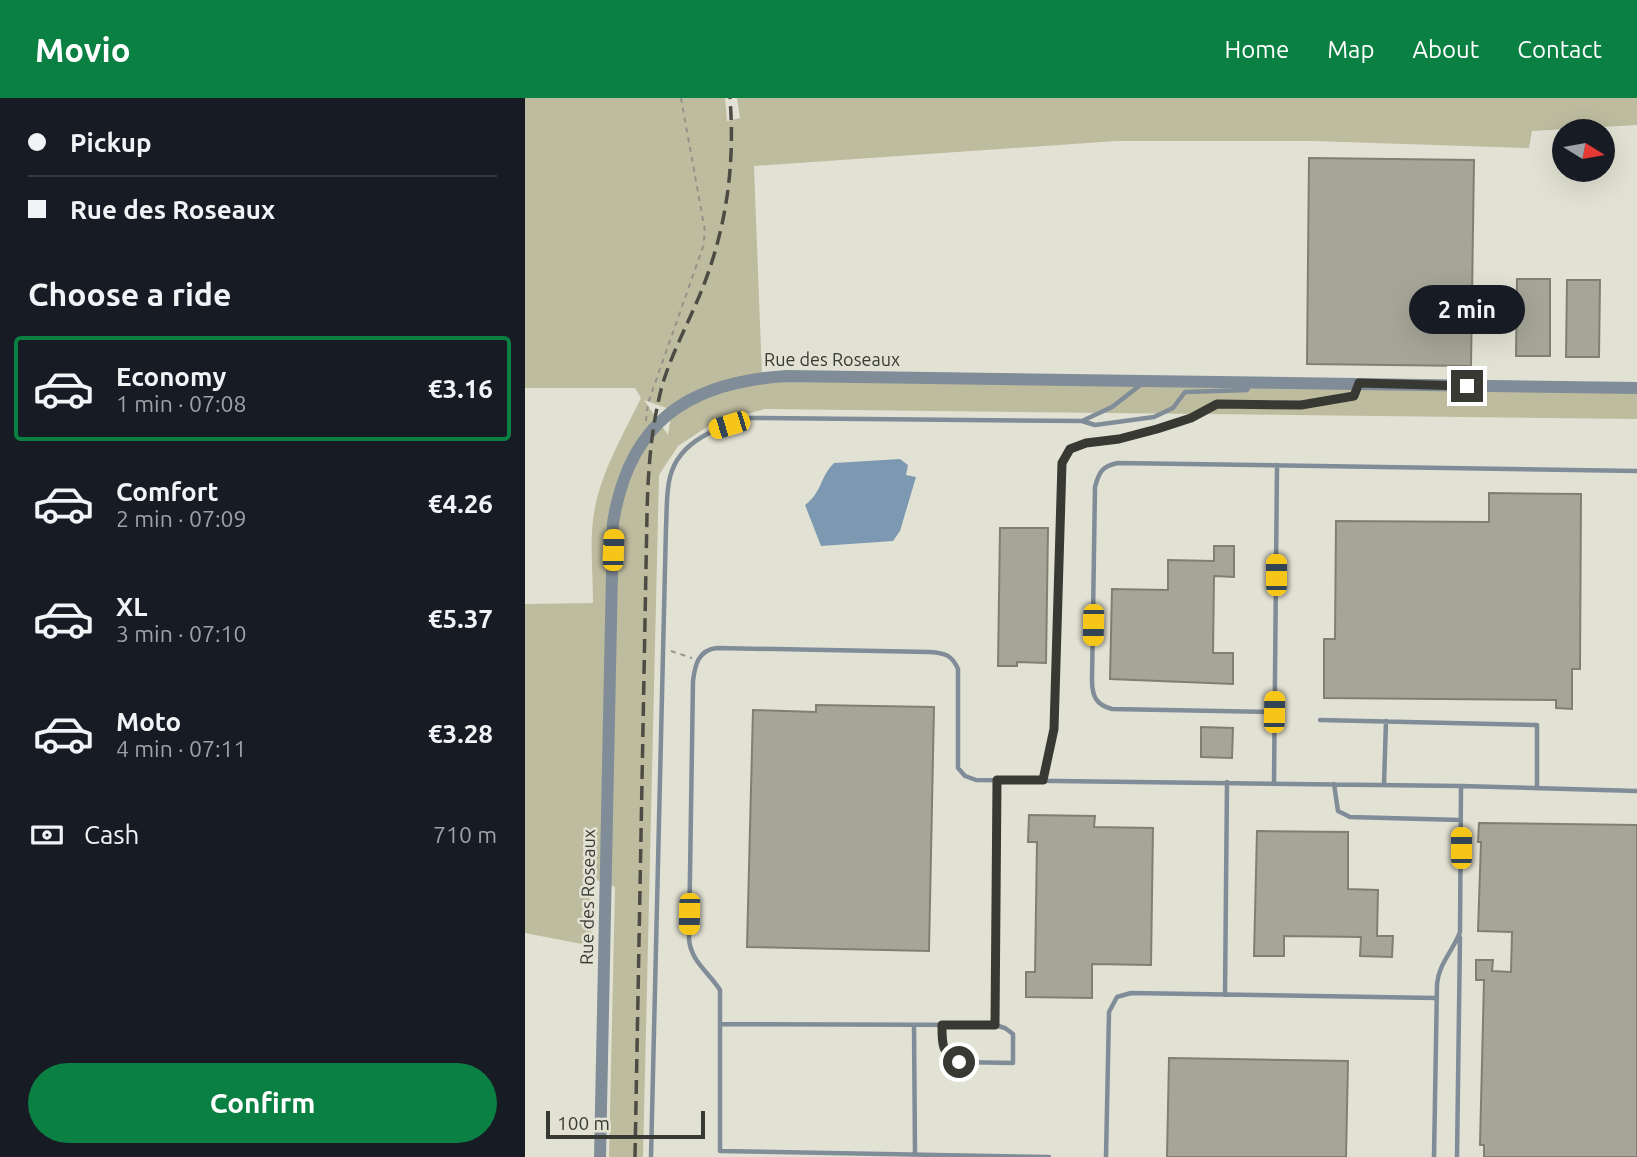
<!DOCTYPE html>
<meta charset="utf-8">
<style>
:root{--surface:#171b24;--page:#20242c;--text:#f1f3f6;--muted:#9ea1a6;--line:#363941;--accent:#0b8043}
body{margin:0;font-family:Ubuntu,sans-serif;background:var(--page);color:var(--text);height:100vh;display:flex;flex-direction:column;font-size:26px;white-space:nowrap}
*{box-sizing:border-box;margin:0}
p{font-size:23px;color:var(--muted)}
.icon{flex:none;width:38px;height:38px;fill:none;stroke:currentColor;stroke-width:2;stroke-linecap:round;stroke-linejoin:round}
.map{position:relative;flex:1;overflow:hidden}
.sheet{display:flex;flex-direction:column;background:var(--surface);width:525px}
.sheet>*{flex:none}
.guide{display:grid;align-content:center;height:154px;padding:0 28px;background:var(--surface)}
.needle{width:46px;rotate:101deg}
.controls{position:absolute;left:1027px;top:21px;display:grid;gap:14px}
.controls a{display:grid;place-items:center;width:63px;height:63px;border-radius:50%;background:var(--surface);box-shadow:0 7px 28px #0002;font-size:35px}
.scale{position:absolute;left:21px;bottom:18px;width:159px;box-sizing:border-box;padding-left:7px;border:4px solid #393933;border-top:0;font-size:19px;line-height:24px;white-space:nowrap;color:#393933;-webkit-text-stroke:5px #e2e2d4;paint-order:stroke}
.end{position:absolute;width:32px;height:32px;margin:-16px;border:9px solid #393933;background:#fff;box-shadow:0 0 0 4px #fff}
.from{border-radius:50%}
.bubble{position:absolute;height:49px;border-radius:24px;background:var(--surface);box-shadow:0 7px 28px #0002;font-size:23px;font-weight:700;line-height:49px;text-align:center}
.car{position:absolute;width:21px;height:42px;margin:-21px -10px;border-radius:9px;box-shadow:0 0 5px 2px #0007;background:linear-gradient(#f5c518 24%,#345 0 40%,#f5c518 0 76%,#345 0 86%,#f5c518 0)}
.guide b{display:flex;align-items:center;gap:24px;height:66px;font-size:26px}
.guide b+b{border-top:2px solid var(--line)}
.guide i{width:18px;height:18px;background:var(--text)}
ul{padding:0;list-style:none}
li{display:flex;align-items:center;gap:21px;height:105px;margin:0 14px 10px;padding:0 14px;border:4px solid transparent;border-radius:7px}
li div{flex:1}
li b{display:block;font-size:26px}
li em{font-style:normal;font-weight:700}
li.current{border-color:var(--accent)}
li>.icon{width:63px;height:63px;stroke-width:1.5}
h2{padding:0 28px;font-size:32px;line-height:84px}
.pay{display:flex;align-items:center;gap:18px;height:77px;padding:0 28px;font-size:26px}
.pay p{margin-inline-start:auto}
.cta{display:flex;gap:14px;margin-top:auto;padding:14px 28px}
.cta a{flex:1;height:80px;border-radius:42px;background:var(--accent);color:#fff;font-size:28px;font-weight:700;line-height:80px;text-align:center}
header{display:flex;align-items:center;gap:42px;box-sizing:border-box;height:98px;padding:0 35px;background:var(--accent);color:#fff}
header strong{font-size:33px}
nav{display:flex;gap:38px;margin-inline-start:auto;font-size:24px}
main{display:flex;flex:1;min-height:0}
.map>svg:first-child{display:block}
</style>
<header>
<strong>Movio</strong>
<nav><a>Home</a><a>Map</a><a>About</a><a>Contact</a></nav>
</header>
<main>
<section class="sheet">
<div class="guide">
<b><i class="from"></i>Pickup</b>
<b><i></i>Rue des Roseaux</b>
</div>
<h2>Choose a ride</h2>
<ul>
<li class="current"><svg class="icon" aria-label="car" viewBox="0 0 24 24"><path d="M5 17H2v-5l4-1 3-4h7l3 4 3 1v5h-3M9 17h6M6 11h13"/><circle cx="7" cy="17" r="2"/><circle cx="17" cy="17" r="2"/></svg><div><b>Economy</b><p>1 min · 07:08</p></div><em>€3.16</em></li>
<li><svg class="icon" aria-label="car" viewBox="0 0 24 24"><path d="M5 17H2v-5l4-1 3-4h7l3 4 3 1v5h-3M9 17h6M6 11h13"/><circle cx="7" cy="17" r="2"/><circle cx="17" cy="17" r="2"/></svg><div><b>Comfort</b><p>2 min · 07:09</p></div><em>€4.26</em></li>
<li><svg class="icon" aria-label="car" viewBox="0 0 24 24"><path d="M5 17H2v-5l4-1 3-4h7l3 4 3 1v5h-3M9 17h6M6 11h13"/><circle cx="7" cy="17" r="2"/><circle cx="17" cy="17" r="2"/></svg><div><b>XL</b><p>3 min · 07:10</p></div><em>€5.37</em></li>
<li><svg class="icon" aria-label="car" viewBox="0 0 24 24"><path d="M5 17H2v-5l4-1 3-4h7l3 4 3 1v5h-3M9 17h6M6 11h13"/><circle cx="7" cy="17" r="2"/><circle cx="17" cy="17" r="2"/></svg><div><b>Moto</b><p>4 min · 07:11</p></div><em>€3.28</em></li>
</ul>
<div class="pay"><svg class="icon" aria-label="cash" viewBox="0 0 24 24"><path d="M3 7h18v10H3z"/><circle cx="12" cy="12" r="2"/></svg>Cash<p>710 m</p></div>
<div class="cta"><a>Confirm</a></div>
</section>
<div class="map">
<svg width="1112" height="1059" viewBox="0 0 1112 1059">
<rect width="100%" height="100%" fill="#e2e2d4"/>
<path fill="#bdbc9f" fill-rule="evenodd" d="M0 0H200L202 23 215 20 212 0H1112V27L1007 33 1004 50 787 43H591L229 68 237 279 1112 290V321L240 311 188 325 153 348 134 377 118 1059H84L90 789 64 779 67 848 0 835V506L68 505C68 478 65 449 68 422 73 379 97 339 116 300L110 290H0ZM119 302 147 312 143 337Z"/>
<path fill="#7d99b2" d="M375 361 383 367 381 377 391 379 375 433 368 443 296 448 280 407C298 393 294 380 309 365Z"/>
<path fill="#a6a598" stroke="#7f7f72" stroke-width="2" d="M784 60 949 62 946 268 782 266Z
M992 181H1025V258H991Z
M1042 182H1075L1074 259H1041Z
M964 395 1056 396 1055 571H1047V611L1031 610V602L799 600V541H810L811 423 964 424Z
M475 430H523L521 565 492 564V568H473Z
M689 448H709V479L689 478 688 555H708V586L585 581 587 491 643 492V462L689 463Z
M291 607 409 609 404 853 222 849 228 612 291 614Z
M676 629 708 630 707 660 676 659Z
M504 717 570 718 569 729 628 730 626 867 567 866V900L501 899V874H510L512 744H503Z
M954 725 1112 727V1059H959V1047H955L959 882H951V862H968L967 873 986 874 987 834 953 833 956 744H953Z
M732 733 823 734V791L853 792 852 838H868L867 859 835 858 836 839 759 838V858H729Z
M644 960 823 963 821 1059H642Z"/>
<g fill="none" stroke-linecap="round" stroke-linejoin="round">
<path stroke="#939389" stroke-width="2" stroke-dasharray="5 5" stroke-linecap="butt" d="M121 323 123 305 178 149 180 133 156 0
M146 553 167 560"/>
<path stroke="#808c97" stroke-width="4.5" d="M557 323 570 327 629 319 648 310 660 294 722 292 724 288
M749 614 587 611C571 607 567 598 567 582L570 389C574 374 577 368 593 365L1112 373
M795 622 1012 627V690
M518 683 529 631 537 364 545 351 561 345 594 341 632 331 666 320 692 306 776 307 829 298 833 287
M749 685 752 367
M809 686 813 713 825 719 936 722
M859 687 861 623
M700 897 702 684
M196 926 470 927 480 930 488 936V965L434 964C416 957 417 943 417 927
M389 927 390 1057
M470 927 472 682
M126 1059 141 429C142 413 141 394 145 379 154 342 194 329 226 320L557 323 587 309 618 285
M524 1059 195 1053V892C184 874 166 864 164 841L168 583C170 567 173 552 192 550L405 554C420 555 427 557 433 571V670L440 678 451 682 936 688
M581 1059 584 914 592 899 606 895 911 900
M909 1059 912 886C914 865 928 853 935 834L936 688 1112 693
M932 1059 935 839"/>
<path stroke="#808c97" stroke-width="12" d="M75 1059 88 425C104 324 163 284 262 278L1112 290"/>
<path stroke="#4c4c45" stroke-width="3.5" stroke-dasharray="14 7" stroke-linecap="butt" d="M110 1059 122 416C123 372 126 330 137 288 147 254 165 222 178 189 202 127 210 66 205 0"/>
</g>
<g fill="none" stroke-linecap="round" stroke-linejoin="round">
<path stroke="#393933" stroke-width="9" d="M434 964C416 957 417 943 417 927H470L472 682H518L529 631 537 365 545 351 561 345 594 341 632 331 666 320 692 306 776 307 829 298 834 285 942 288"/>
</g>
<g text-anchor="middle" stroke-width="5" stroke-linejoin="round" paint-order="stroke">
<g font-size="18" fill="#393933" stroke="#e2e2d4">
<text x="307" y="268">Rue des Roseaux</text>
<text transform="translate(63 799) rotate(-89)" y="6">Rue des Roseaux</text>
</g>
</g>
</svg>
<div class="controls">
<a><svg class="needle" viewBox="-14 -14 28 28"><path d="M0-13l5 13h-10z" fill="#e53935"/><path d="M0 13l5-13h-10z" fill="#9ea1a6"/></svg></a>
</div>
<div class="scale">100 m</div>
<i class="end from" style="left:434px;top:964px"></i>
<i class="end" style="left:942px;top:288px"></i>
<div class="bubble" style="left:884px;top:187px;width:116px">2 min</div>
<i class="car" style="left:204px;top:327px;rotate:253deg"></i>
<i class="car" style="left:88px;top:452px;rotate:2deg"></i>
<i class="car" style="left:751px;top:477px;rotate:0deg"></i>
<i class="car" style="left:568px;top:527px;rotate:181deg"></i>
<i class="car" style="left:749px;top:614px;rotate:1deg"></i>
<i class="car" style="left:936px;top:750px;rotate:0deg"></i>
<i class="car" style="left:164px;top:816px;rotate:181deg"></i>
</div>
</main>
